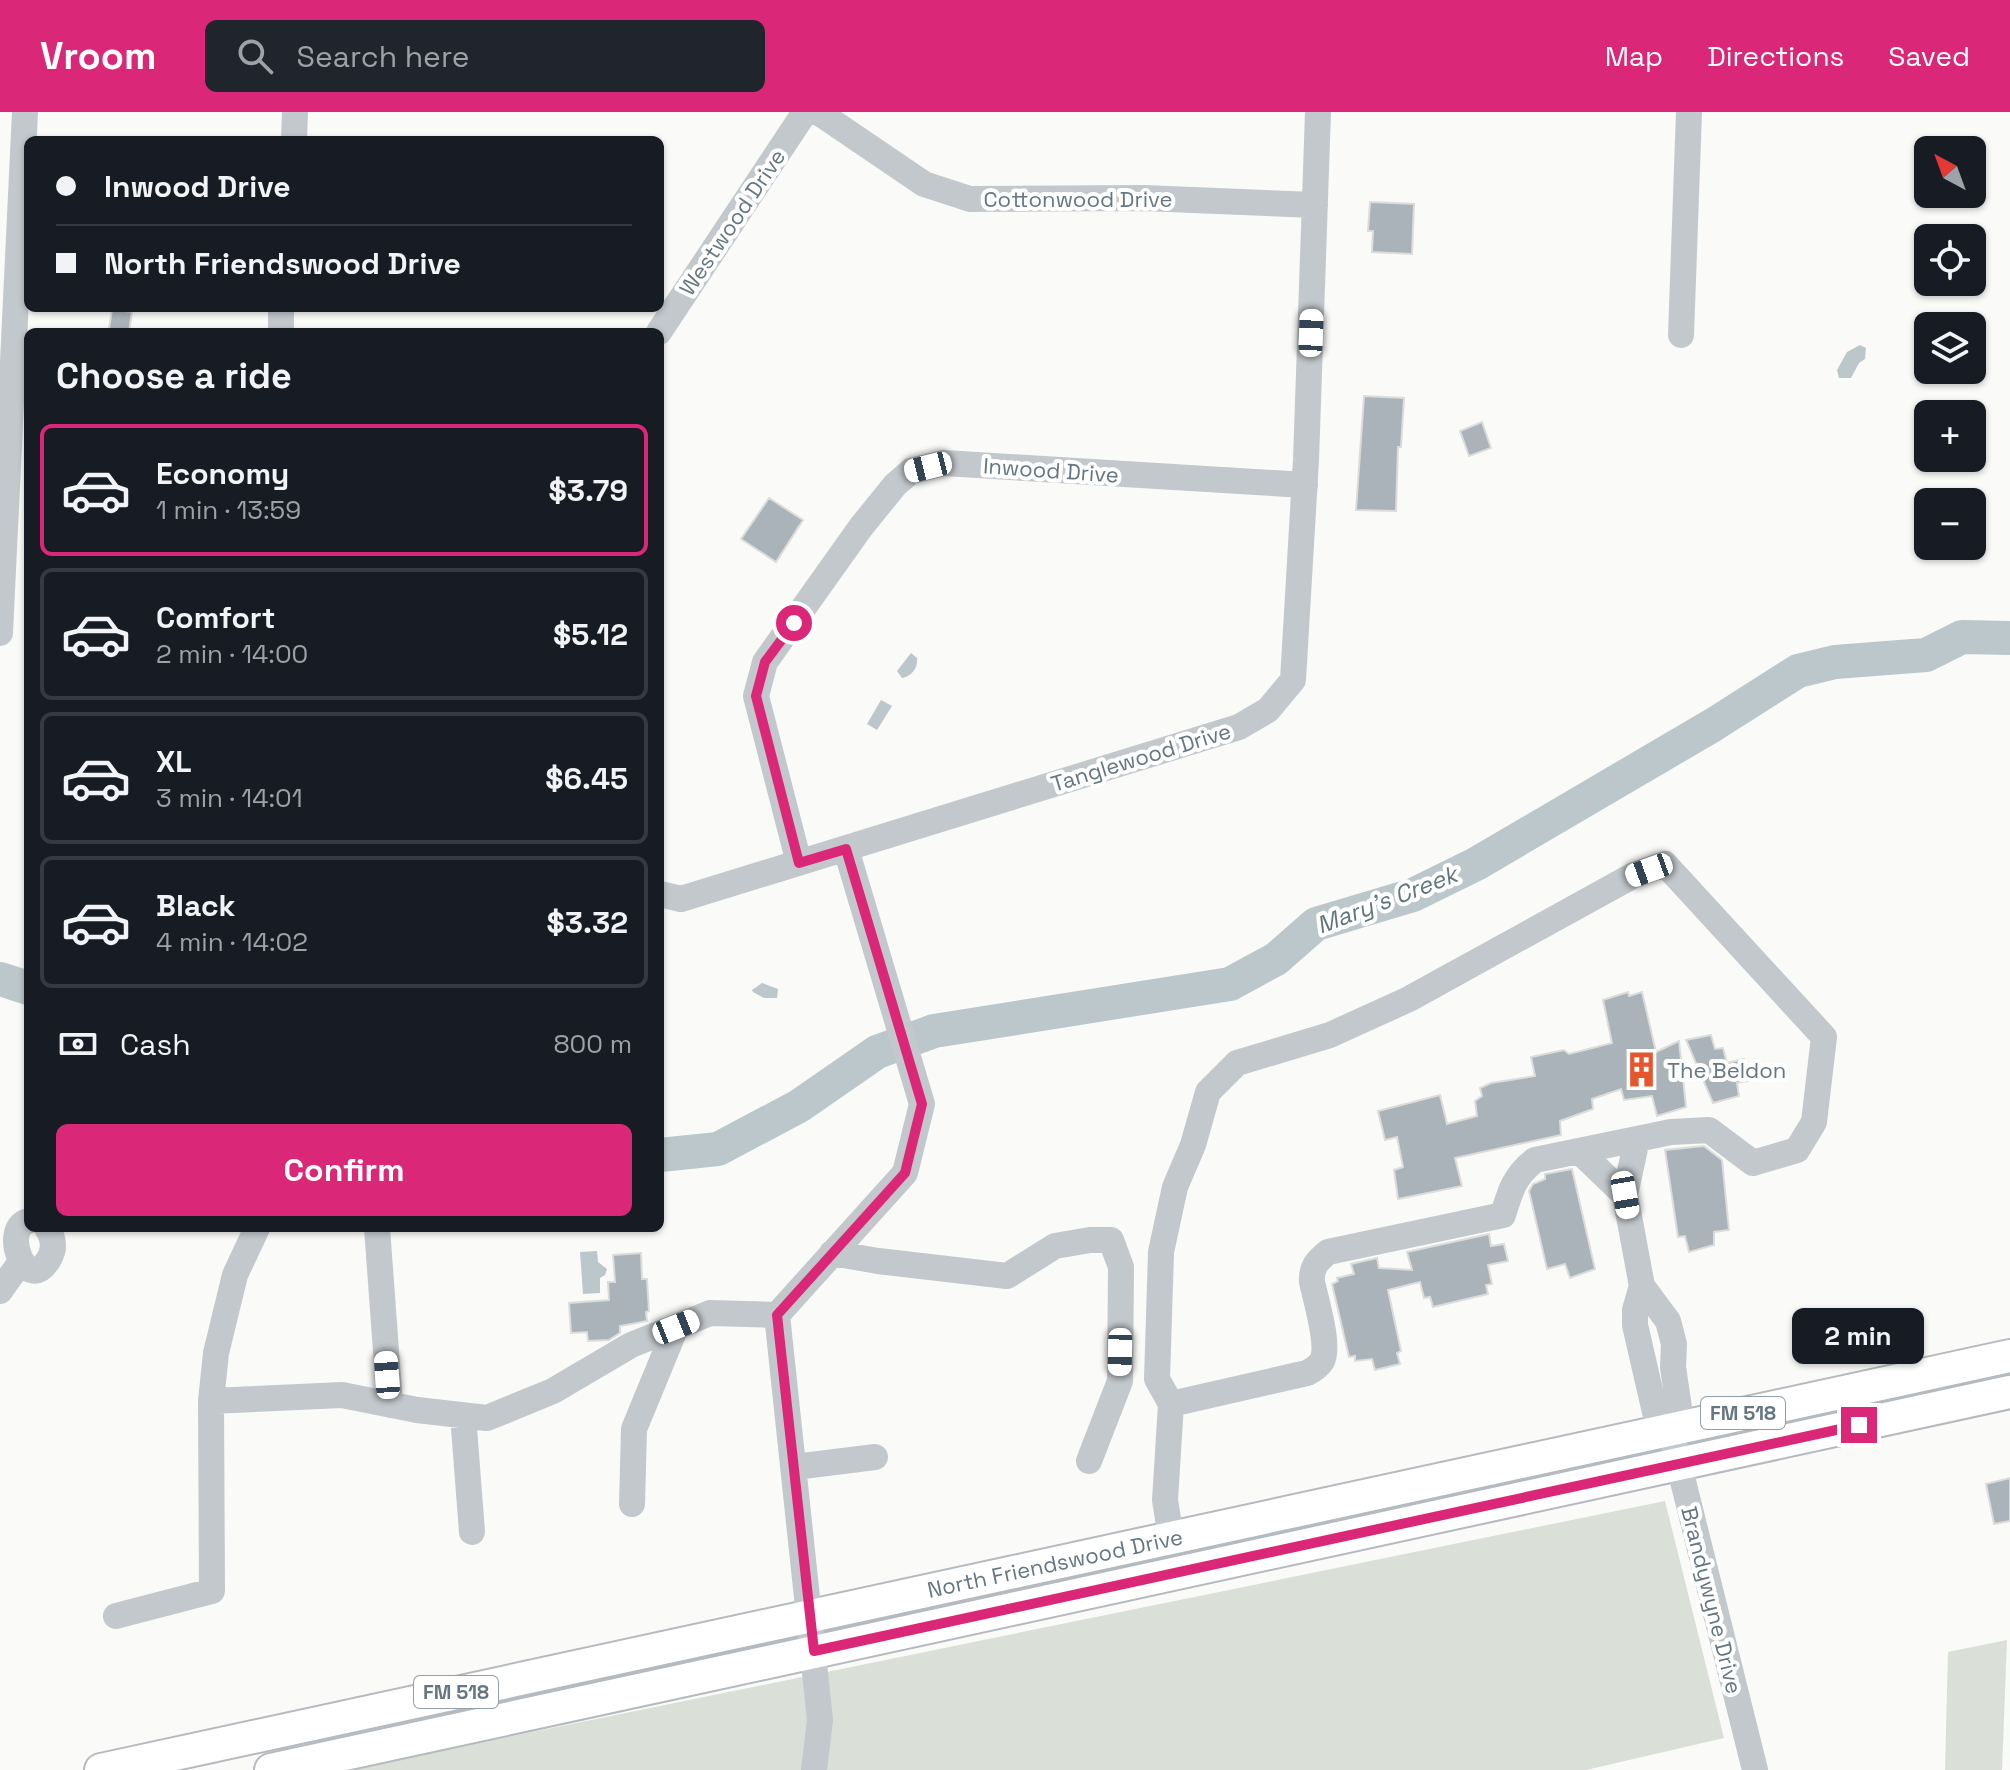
<!DOCTYPE html>
<meta charset="utf-8">
<style>
:root{--surface:#171b24;--page:#20242c;--text:#f1f3f6;--muted:#9ea1a6;--line:#363941;--accent:#db2777}
body{margin:0;font-family:"Space Grotesk",sans-serif;background:var(--page);color:var(--text);height:100vh;display:flex;flex-direction:column;font-size:30px;white-space:nowrap}
*{box-sizing:border-box;margin:0}
p{font-size:26px;color:var(--muted)}
.icon{flex:none;width:44px;height:44px;fill:none;stroke:currentColor;stroke-width:2;stroke-linecap:round;stroke-linejoin:round}
.map{position:relative;flex:1;overflow:hidden}
.side{position:absolute;left:24px;top:216px;width:640px;height:904px;display:flex;flex-direction:column;background:var(--surface);border-radius:12px;box-shadow:0 2px 6px #0004}
.side>*{flex:none}
.top-card{position:absolute;left:24px;top:24px;width:640px;height:176px;border-radius:12px;box-shadow:0 2px 6px #0004;display:grid;align-content:center;height:176px;padding:0 32px;background:var(--surface)}
.needle{width:52px;rotate:319deg}
.fabs{position:absolute;left:1914px;top:24px;display:grid;gap:16px}
.fabs a{display:grid;place-items:center;width:72px;height:72px;border-radius:12px;background:var(--surface);box-shadow:0 2px 6px #0004;font-size:40px}
.end{position:absolute;width:36px;height:36px;margin:-18px;border:10px solid #db2777;background:#fff;box-shadow:0 0 0 4px #fff}
.from{border-radius:50%}
.bubble{position:absolute;height:56px;border-radius:12px;background:var(--surface);box-shadow:0 2px 6px #0004;font-size:26px;font-weight:800;line-height:56px;text-align:center}
.car{position:absolute;width:24px;height:48px;margin:-24px -12px;border-radius:10px;box-shadow:0 0 6px 2px #0007;background:linear-gradient(#fff 24%,#345 0 40%,#fff 0 76%,#345 0 86%,#fff 0)}
.top-card b{display:flex;align-items:center;gap:28px;height:76px;font-size:30px}
.top-card b+b{border-top:2px solid var(--line)}
.top-card i{width:20px;height:20px;background:var(--text)}
ul{padding:0;list-style:none}
li{display:flex;align-items:center;gap:24px;height:132px;margin:0 16px 12px;padding:0 16px;border:4px solid var(--line);border-radius:12px}
li div{flex:1}
li b{display:block;font-size:30px}
li em{font-style:normal;font-weight:800}
li.active{border-color:var(--accent)}
li>.icon{width:72px;height:72px;stroke-width:1.5}
h2{padding:0 32px;font-size:36px;line-height:96px}
.pay{display:flex;align-items:center;gap:20px;height:88px;padding:0 32px;font-size:30px}
.pay p{margin-inline-start:auto}
.cta{display:flex;gap:16px;margin-top:auto;padding:16px 32px}
.cta a{flex:1;height:92px;border-radius:12px;background:var(--accent);color:#fff;font-size:32px;font-weight:800;line-height:92px;text-align:center}
header{display:flex;align-items:center;gap:48px;box-sizing:border-box;height:112px;padding:0 40px;background:var(--accent);color:#fff}
header strong{font-size:38px}
nav{display:flex;gap:44px;margin-inline-start:auto;font-size:28px}
.search{width:560px;height:72px;background:var(--page);display:flex;align-items:center;gap:20px;box-sizing:border-box;padding:0 28px;border-radius:12px;color:var(--muted);font-size:30px}
.map>svg:first-child{display:block}
</style>
<header>
<strong>Vroom</strong>
<div class="search"><svg class="icon" aria-label="search" viewBox="0 0 24 24"><circle cx="10" cy="10" r="6"/><path d="M15 15l6 6"/></svg>Search here</div>
<nav><a>Map</a><a>Directions</a><a>Saved</a></nav>
</header>
<div class="map">
<svg width="2010" height="1658" viewBox="0 0 2010 1658">
<rect width="100%" height="100%" fill="#fafaf8"/>
<path fill="#dadfd7" d="M1665 1389 1724 1626 1586 1658H346Z
M2007 1528 2002 1658H1945L1948 1540Z"/>
<path fill="#bbc7cb" d="M1860 233 1866 236 1865 247 1859 251 1851 266H1839L1837 258 1847 240Z
M911 541 917 546C918 556 912 564 902 566L897 559Z
M881 588 892 594 877 618 867 612Z
M762 871 778 877 777 886H764L753 880 752 878Z
M597 1139 598 1150 607 1157 605 1163 600 1166V1181L583 1182 580 1140Z"/>
<g fill="none" stroke-linecap="round" stroke-linejoin="round">
<path stroke="#bbc7cb" stroke-width="34" d="M0 867 28 876
M660 1043 718 1037 799 994 877 940 934 919 1230 872 1276 847 1316 812 1413 783 1476 752 1713 613 1798 559 1835 550 1926 543 1962 525 2010 526"/>
</g>
<path fill="#aab3b9" stroke="#dcdcda" stroke-width="2" d="M1370 90 1414 92 1412 142 1372 140 1373 119H1368Z
M112 197 132 200 129 220 109 217Z
M1364 284 1404 286 1401 335H1398L1396 399 1356 398Z
M1482 310 1491 336 1469 344 1460 319Z
M769 386 803 408 776 450 741 427Z
M1628 880 1629 884 1642 880 1656 940 1679 929 1686 995 1657 1004 1652 984 1624 988 1621 977 1592 987 1593 997 1560 1009 1561 1023 1455 1046 1462 1074 1398 1087 1394 1058 1403 1055 1397 1025 1385 1028 1378 999 1440 983 1447 1012 1477 1004 1475 989 1482 984 1480 976 1491 971 1535 964 1531 945 1564 938 1569 942 1612 931 1603 888Z
M1711 923 1715 937 1723 936 1727 951 1744 947 1752 968 1737 971 1739 984 1713 991 1686 928Z
M1704 1034 1722 1048 1729 1118 1714 1120V1133L1689 1140 1685 1124 1678 1125 1665 1038Z
M1572 1057 1595 1157 1570 1166 1565 1152 1547 1157 1529 1079 1533 1072 1545 1067V1062Z
M1489 1122 1491 1134 1504 1132 1508 1149 1488 1153 1492 1172 1486 1173 1488 1182 1433 1195 1430 1185 1424 1186 1420 1170 1388 1178 1401 1239 1397 1241 1400 1252 1375 1258 1372 1247 1355 1249V1244L1349 1245 1332 1172 1338 1169 1337 1166 1354 1162 1351 1152 1377 1146 1379 1156 1412 1158 1407 1140Z
M641 1141 642 1167H647L649 1199 646 1200 647 1209 620 1214V1221L609 1228 588 1229 587 1220 571 1221 569 1191 609 1188 608 1170H615L613 1143Z
M2010 1366V1409L1994 1412 1986 1372Z"/>
<g fill="none" stroke-linecap="round" stroke-linejoin="round">
<defs>
<path id="major" d="M101 1658 2010 1244
M271 1658 2010 1280"/>
</defs>
<use href="#major" stroke="#b5babe" stroke-width="36"/>
<path stroke="#c3c8cc" stroke-width="26" d="M818 0 924 72 970 87 1144 86 1315 93
M294 28 295 0
M281 196V220
M659 220 805 0
M1681 223 1689 0
M0 521 25 0
M799 751 756 584 765 550 861 415 895 373 911 359 944 351 1305 373
M660 782 681 787 1239 615 1268 598 1293 568 1306 348 1318 0
M1637 1027 1625 1083 1642 1174 1635 1198V1213L1655 1300 1670 1317 1755 1658
M1579 1039 1625 1083
M28 1109C0 1116 27 1188 50 1145 55 1135 53 1125 47 1116
M377 1116 390 1293
M832 1141 878 1149 1007 1164 1055 1134 1090 1128H1111L1121 1155 1120 1269 1089 1349
M1642 1174 1668 1209 1674 1232 1673 1255 1679 1296 1670 1317
M0 1179 17 1155
M211 1289 342 1283 417 1298 487 1306 553 1279 631 1233 676 1215
M463 1303 472 1420
M795 1355 875 1345
M632 1392 634 1317 676 1215 710 1201 777 1203
M1171 1426 1165 1388 1171 1292 1157 1267 1161 1140 1175 1075 1193 1033 1208 980 1237 951 1330 923 1409 887 1634 763 1665 752 1824 925 1814 1010 1797 1038 1753 1051 1709 1018 1671 1020 1535 1048C1515 1063 1510 1079 1503 1103L1328 1140C1317 1149 1311 1155 1312 1170 1316 1189 1330 1233 1322 1249 1318 1255 1313 1258 1307 1261L1171 1292
M116 1504 212 1479 211 1289 216 1241 235 1163 257 1116
M814 1658 820 1608 777 1203 905 1061 922 992 846 737"/>
<use href="#major" stroke="#fff" stroke-width="32"/>
</g>
<g fill="none" stroke-linecap="round" stroke-linejoin="round">
<path stroke="#db2777" stroke-width="10" d="M794 511 765 550 756 584 799 751 846 737 922 992 905 1061 777 1203 814 1539 1859 1313"/>
</g>
<defs>
<symbol id="building-bare" viewBox="-9 -9 18 18"><path d="M-4-6H4V6H1V3H-1V6H-4ZM-2.5-4.3h1.7v1.8h-1.7ZM.8-4.3h1.7v1.8H.8ZM-2.5-1h1.7V.8h-1.7ZM.8-1h1.7V.8H.8Z" fill="#e4572e" stroke="#fff" stroke-width="2.5" paint-order="stroke"/></symbol>
</defs>
<g fill-rule="evenodd">
<use href="#building-bare" x="1616" y="932" width="51" height="51"/>
</g>
<g text-anchor="middle" stroke-width="8" stroke-linejoin="round" paint-order="stroke">
<g fill="#fff" stroke="#939fa8" stroke-width="2">
<rect x="1701" y="1285" width="84" height="32" rx="6"/>
<rect x="414" y="1564" width="84" height="32" rx="6"/>
</g>
<g font-size="20" font-weight="bold" fill="#657683">
<text x="1743" y="1308">FM 518</text>
<text x="456" y="1587">FM 518</text>
</g>
<g font-size="22" fill="#657683" stroke="#fff">
<text x="1078" y="95">Cottonwood Drive</text>
<text transform="translate(732 110) rotate(-56)" y="8">Westwood Drive</text>
<text transform="translate(1051 358) rotate(4)" y="8">Inwood Drive</text>
<text transform="translate(1141 645) rotate(-17)" y="8">Tanglewood Drive</text>
<text transform="translate(1055 1451) rotate(-12)" y="8">North Friendswood Drive</text>
<text transform="translate(1712 1488) rotate(76)" y="8">Brandywyne Drive</text>
</g>
<g font-size="22" fill="#657683" stroke="#fff" text-anchor="start">
<text x="1667" y="966">The Beldon</text>
</g>
<g font-size="24" font-style="italic" fill="#60757c" stroke="#fff">
<text transform="translate(1387 788) rotate(-21)" y="8">Mary's Creek</text>
</g>
</g>
</svg>
<div class="fabs">
<a><svg class="needle" viewBox="-14 -14 28 28"><path d="M0-13l5 13h-10z" fill="#e53935"/><path d="M0 13l5-13h-10z" fill="#9ea1a6"/></svg></a>
<a><svg class="icon" aria-label="locate" viewBox="0 0 24 24"><circle cx="12" cy="12" r="6"/><path d="M12 2v4M12 18v4M2 12h4M18 12h4"/></svg></a>
<a><svg class="icon" aria-label="layers" viewBox="0 0 24 24"><path d="M12 4l9 5-9 5-9-5zM3 14l9 5 9-5"/></svg></a>
<a>+</a>
<a>−</a>
</div>
<i class="end from" style="left:794px;top:511px"></i>
<i class="end" style="left:1859px;top:1313px"></i>
<div class="bubble" style="left:1792px;top:1196px;width:132px">2 min</div>
<i class="car" style="left:1311px;top:221px;rotate:2deg"></i>
<i class="car" style="left:928px;top:355px;rotate:256deg"></i>
<i class="car" style="left:1649px;top:758px;rotate:250deg"></i>
<i class="car" style="left:1625px;top:1083px;rotate:170deg"></i>
<i class="car" style="left:676px;top:1215px;rotate:68deg"></i>
<i class="car" style="left:1120px;top:1240px;rotate:181deg"></i>
<i class="car" style="left:387px;top:1263px;rotate:356deg"></i>
<div class="top-card">
<b><i class="from"></i>Inwood Drive</b>
<b><i></i>North Friendswood Drive</b>
</div>
<section class="side">
<h2>Choose a ride</h2>
<ul>
<li class="active"><svg class="icon" aria-label="car" viewBox="0 0 24 24"><path d="M5 17H2v-5l4-1 3-4h7l3 4 3 1v5h-3M9 17h6M6 11h13"/><circle cx="7" cy="17" r="2"/><circle cx="17" cy="17" r="2"/></svg><div><b>Economy</b><p>1 min · 13:59</p></div><em>$3.79</em></li>
<li><svg class="icon" aria-label="car" viewBox="0 0 24 24"><path d="M5 17H2v-5l4-1 3-4h7l3 4 3 1v5h-3M9 17h6M6 11h13"/><circle cx="7" cy="17" r="2"/><circle cx="17" cy="17" r="2"/></svg><div><b>Comfort</b><p>2 min · 14:00</p></div><em>$5.12</em></li>
<li><svg class="icon" aria-label="car" viewBox="0 0 24 24"><path d="M5 17H2v-5l4-1 3-4h7l3 4 3 1v5h-3M9 17h6M6 11h13"/><circle cx="7" cy="17" r="2"/><circle cx="17" cy="17" r="2"/></svg><div><b>XL</b><p>3 min · 14:01</p></div><em>$6.45</em></li>
<li><svg class="icon" aria-label="car" viewBox="0 0 24 24"><path d="M5 17H2v-5l4-1 3-4h7l3 4 3 1v5h-3M9 17h6M6 11h13"/><circle cx="7" cy="17" r="2"/><circle cx="17" cy="17" r="2"/></svg><div><b>Black</b><p>4 min · 14:02</p></div><em>$3.32</em></li>
</ul>
<div class="pay"><svg class="icon" aria-label="cash" viewBox="0 0 24 24"><path d="M3 7h18v10H3z"/><circle cx="12" cy="12" r="2"/></svg>Cash<p>800 m</p></div>
<div class="cta"><a>Confirm</a></div>
</section>
</div>
